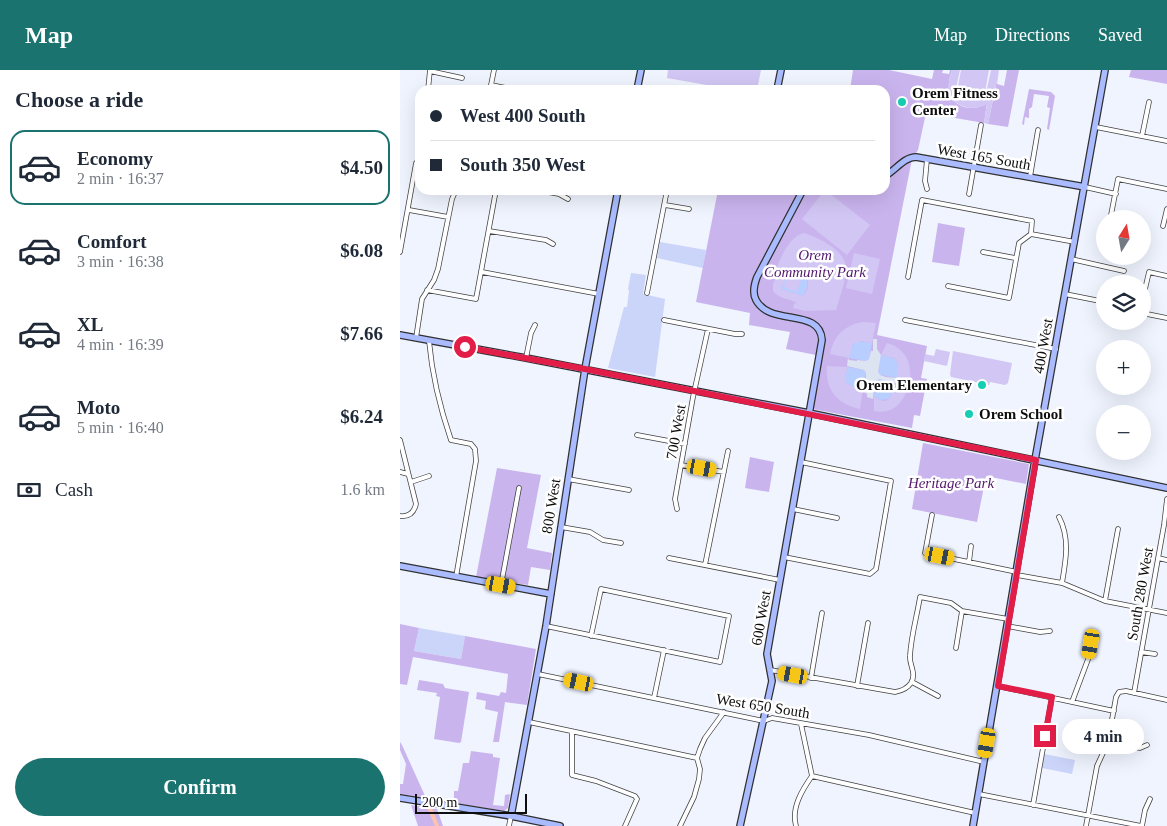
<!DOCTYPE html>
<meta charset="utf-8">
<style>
:root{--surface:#fff;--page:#f2f2f3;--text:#1f2937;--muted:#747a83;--line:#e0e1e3;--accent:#1b736f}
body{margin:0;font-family:"Times New Roman",serif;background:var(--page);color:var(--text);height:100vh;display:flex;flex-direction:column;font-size:19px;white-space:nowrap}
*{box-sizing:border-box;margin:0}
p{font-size:16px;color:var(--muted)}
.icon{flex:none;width:28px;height:28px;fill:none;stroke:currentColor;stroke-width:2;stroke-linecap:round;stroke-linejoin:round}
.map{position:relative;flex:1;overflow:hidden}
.sheet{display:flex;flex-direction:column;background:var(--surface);width:400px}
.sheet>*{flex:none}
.hud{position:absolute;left:15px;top:15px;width:475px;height:110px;border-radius:15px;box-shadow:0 5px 20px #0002;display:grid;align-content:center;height:110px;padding:0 15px;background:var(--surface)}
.needle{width:32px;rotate:11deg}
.fabs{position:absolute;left:696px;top:140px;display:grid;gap:10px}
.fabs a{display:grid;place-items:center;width:55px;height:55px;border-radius:50%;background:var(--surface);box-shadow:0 5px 20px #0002;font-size:25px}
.scale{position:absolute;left:15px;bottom:12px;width:112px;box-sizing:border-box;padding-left:5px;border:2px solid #0e0e0e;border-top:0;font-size:14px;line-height:18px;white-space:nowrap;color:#0e0e0e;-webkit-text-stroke:4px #fff;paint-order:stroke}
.end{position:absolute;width:22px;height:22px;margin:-11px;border:6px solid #e11d48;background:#fff;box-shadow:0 0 0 2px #fff}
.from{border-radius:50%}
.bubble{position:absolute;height:35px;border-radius:18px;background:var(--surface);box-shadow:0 5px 20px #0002;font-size:16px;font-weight:700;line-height:35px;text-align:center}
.car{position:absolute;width:15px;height:30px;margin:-15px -8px;border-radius:6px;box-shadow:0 0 4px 1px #0007;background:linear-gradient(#f5c518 24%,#345 0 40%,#f5c518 0 76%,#345 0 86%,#f5c518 0)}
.hud b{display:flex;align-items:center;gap:18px;height:48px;font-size:19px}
.hud b+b{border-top:1px solid var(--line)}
.hud i{width:12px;height:12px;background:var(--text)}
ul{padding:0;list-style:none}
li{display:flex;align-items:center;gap:15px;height:75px;margin:0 10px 8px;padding:0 5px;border:2px solid transparent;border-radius:15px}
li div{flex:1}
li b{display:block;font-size:19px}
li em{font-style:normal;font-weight:700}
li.active{border-color:var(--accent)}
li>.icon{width:45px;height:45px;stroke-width:1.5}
h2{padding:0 15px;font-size:22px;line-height:60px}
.pay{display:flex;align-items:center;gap:12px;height:55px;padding:0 15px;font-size:19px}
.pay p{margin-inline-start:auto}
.action{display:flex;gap:10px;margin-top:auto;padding:10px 15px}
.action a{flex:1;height:58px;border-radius:30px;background:var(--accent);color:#fff;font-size:20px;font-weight:700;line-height:58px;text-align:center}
header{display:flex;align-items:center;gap:30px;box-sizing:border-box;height:70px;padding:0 25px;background:var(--accent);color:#fff}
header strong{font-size:24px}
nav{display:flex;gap:28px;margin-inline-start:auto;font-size:18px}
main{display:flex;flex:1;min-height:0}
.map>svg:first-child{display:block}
</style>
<header>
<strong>Map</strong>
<nav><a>Map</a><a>Directions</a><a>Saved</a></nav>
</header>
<main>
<section class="sheet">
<h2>Choose a ride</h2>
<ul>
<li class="active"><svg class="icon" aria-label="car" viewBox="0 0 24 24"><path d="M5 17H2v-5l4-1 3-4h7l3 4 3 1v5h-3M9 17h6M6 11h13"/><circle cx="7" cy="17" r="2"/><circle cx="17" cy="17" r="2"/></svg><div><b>Economy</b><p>2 min · 16:37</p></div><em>$4.50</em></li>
<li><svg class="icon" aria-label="car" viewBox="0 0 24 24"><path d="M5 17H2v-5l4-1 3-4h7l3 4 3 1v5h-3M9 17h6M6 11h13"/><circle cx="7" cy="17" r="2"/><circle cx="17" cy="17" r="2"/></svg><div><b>Comfort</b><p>3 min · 16:38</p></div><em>$6.08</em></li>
<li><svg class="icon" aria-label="car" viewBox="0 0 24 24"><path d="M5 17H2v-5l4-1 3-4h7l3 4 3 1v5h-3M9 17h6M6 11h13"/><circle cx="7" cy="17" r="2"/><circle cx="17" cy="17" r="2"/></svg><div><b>XL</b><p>4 min · 16:39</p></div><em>$7.66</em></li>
<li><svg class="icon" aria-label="car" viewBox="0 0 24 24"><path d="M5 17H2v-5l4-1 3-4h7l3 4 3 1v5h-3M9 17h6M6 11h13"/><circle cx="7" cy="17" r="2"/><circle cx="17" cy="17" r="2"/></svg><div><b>Moto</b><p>5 min · 16:40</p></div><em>$6.24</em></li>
</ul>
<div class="pay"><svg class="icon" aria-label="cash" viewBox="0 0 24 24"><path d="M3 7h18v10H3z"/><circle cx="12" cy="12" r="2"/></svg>Cash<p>1.6 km</p></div>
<div class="action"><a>Confirm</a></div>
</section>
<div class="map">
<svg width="767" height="756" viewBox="0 0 767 756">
<rect width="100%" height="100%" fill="#eff4ff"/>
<path fill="#cbd4f9" d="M260 172 306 180 303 198 257 188Z
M231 203 246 205 243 224 265 229 255 307 208 298 224 237H227L229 221 228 219Z
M19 558 65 566 61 589 14 581Z
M644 684 675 690 672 704 642 698Z"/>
<path fill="#cab4ee" d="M453 0H489L532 9 534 0H543L542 3 549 4 550 0H552C550 6 548 13 549 20 552 38 574 43 587 33L584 53 526 43 518 80 512 89 477 265 527 276 521 308 527 309 520 346 514 345 512 358 407 338 416 285 386 279 390 262 349 255 350 243 296 232 318 120H485V20H450Z
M599 0 597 14 604 16 607 0H619L608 57 588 54Z
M731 0H767V14L729 7Z
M629 19 651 22 655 26 649 60 647 59 650 38 647 37 649 26 634 24 632 37 629 39V48L625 47 624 55 622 54Z
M538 153 565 158 559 196 532 192Z
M523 373 629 394 626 414 586 406 577 452 512 439Z
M350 387 374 392 369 422 345 418Z
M97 398 141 405 127 478 152 483 150 500 131 497 128 515 76 507Z
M0 554 19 558 14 581 61 589 65 566 136 579 127 635 105 632 99 672H93L98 642 85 639 86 631 76 629 77 622 99 626 101 622 106 623 108 604 13 587 7 615 0 614Z
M19 610 43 614 45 618 69 622 61 672 59 673 34 669 40 627 36 626 37 623 17 620Z
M0 672 2 675 26 728 0 724V714H3L6 694 0 680Z
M71 681 93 684V687L100 688 93 735 104 736 105 725 110 724 108 738 104 741 54 733V721H58L63 693H69Z
M11 735 37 739 43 756H18Z"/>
<path fill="#b7ceff" d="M389 197C406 197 413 212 403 226L381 219Z
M457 271 472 273 469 289 466 291 449 288 452 276Z
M481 285C498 288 500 291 498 308L480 305 478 302Z
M448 297 464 300 466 303 463 317 455 318 446 313 445 307Z
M479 309 494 312 493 323 489 329 480 330 474 326 476 311Z"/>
<path fill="#d2c6f4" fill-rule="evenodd" d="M268 0H361L357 20H317L318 17 267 8Z
M552 0H560L556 18 586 23 591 0H599L588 54 584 53 587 34C573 42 553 38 549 20 548 13 550 6 552 0Z
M561 0H589L585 22 558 16Z
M425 120 470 155 447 185 402 149Z
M404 163C417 167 445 180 446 197 446 211 440 226 436 240L405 241 393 238 394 234 397 233C390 228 380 230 373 221V214L380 200 377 198C381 186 390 166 404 163ZM389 197C406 197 414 213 403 226L381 219Z
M454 183 480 189 472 224 446 218Z
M390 204 399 208 401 210 397 221H395L385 218 384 215 387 205Z
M463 252 476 253 472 273 461 271 453 274 449 288 430 284C434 266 444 255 463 252Z
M487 273C505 278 512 293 510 310L498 308V293L494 288 481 285Z
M536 279 550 282 547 296 524 291 525 284 534 286Z
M553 281 612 293 608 313 605 315 590 312 589 315 551 307 550 304Z
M427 296 448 297 445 307 446 313 455 318 463 317 460 339C437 334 425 320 427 296Z
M494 312 509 315C504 332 493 345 474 341V326C488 338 494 325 494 312Z"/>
<path fill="#dce4f1" d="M473 269H477V279L481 285 478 302 480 305 486 307 498 308 497 313 479 309 476 311 474 318 473 329 467 327V324L463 322 466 310V303L464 300 447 296 448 288 449 290 457 291V290L466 291 469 289 471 281H473Z"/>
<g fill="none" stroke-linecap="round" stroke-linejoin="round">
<path stroke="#fdc3ad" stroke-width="4" d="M30 739 37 756"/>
<defs>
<path id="street" d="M30 1 62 8
M91 15 116 20
M28 20 30 0
M90 20 94 0
M696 57 767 71
M742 66 749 32
M630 107 638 60
M685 117 716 124
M527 119 525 111 527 89
M138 120 159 124 168 129
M569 124 581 55
M265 135 289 139
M9 140 48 147
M711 145 718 109 767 119
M763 156 767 139
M89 161 146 170 153 174
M631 164 675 172
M0 182 16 93
M583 182 615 188
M671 189 724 201
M82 202 199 224
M508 207 522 130 632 151 631 164
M548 216 609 228 619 173 631 164
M27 220 76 229 96 120
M247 223 267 120
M665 224 705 232
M742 232 749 202 767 206
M742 243 767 248
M264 250 335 264H342
M505 250 656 279
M16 268 22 229 34 210 38 199 52 129 56 120
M29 271C32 304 40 338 51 370L71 374 75 379 76 391 56 507
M126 288 131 263 135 255
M237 365 285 374
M0 370 16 434C14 443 9 447 0 446
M281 395 324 402
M0 402 8 404
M168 409 229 420
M11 412 29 406
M277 439 275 429 293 327 308 259
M393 439 437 448
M532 445 525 483 617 502
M659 447C670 468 666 490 662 513
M161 457 190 462 203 470 221 473
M384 487 470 504 476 499 491 411 401 392
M269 488 380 510
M758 488 767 490
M569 492 571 476
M305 495 328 381
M617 505 662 513 705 531 767 543
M101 515 119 418
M705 531 718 459
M146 556C204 568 262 580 320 592L329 546 201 519 191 566
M607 556 640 562 650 561
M556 578 562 541
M741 582 755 584
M370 600 495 622C501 621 507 619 511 613 517 603 509 595 510 586 511 566 517 546 520 527L551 533 562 541 608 549
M138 604 364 651 372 648 469 665 584 692
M411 608 422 543
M512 612 538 626
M457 616 468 553
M597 616 714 641
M734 623 764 455 767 429
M254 628 264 580
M672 632 690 584 691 574
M129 652 297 688
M172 662V705L196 711 235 726 237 729 225 756
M708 672 740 678 747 675
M412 706 575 743
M579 724 741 756
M633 735 652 627
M109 756 111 746
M280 756 294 727 299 709 300 699 297 688 300 679 305 668 324 642
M396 756C391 738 402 720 412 706L401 654
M686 756 697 696 708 672 716 627 719 622 726 621 767 630
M742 756 745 740 750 729"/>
<path id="secondary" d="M237 20 241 0
M377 20 381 0
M485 106C496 100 504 87 516 87L685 117
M0 265 126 288 409 343 767 418
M0 496 151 524
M0 728 111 746 160 756
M111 746 146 556 185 299 218 120
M340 756 372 611 367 584 422 270C420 237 370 257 356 230 352 223 354 215 357 207L403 120
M573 756 635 390 705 0"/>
</defs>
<use href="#street" stroke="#414141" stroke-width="5.5"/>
<use href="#secondary" stroke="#303030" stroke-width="8"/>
<use href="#street" stroke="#fff" stroke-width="4"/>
<use href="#secondary" stroke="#aabcff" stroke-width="5.5"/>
</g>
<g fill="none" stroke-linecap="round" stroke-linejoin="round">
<path stroke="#e11d48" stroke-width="6" d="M65 277 185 299 636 390 598 616 652 627 645 666"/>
</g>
<g fill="#16ceb3" stroke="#fff" stroke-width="2">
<circle cx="502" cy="32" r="5"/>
<circle cx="582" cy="315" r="5"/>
<circle cx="569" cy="344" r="5"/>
</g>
<g text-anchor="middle" stroke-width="5" stroke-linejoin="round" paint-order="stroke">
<g font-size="15" font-weight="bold" fill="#0e0e0e" stroke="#fff" text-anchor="start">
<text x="512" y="28">Orem Fitness<tspan x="512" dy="17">Center</tspan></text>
<text x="572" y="320" text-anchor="end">Orem Elementary</text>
<text x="579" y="349">Orem School</text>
</g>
<g font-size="15" fill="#0e0e0e" stroke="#fff">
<text transform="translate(584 87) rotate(10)" y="5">West 165 South</text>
<text transform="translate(643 276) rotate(-80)" y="5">400 West</text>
<text transform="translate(276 362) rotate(-80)" y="5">700 West</text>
<text transform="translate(151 436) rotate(-81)" y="5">800 West</text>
<text transform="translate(740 524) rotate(-80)" y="5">South 280 West</text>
<text transform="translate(361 548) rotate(-80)" y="5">600 West</text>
<text transform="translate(363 636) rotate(9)" y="5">West 650 South</text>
</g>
<g font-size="15" font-style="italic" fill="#53176d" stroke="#fff">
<text x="415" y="190">Orem<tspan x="415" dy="17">Community Park</tspan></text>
<text x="551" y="418">Heritage Park</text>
</g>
</g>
</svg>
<div class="fabs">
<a><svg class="needle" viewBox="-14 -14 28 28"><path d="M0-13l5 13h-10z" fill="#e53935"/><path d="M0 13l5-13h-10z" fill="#747a83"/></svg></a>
<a><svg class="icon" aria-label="layers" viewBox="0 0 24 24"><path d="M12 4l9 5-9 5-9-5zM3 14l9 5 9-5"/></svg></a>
<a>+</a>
<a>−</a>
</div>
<div class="scale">200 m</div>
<i class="end from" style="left:65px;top:277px"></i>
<i class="end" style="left:645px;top:666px"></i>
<div class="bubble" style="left:662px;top:649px;width:82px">4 min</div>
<i class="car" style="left:302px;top:398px;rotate:100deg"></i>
<i class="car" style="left:540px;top:486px;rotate:101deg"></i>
<i class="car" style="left:101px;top:515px;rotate:100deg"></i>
<i class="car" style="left:691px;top:574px;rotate:190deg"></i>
<i class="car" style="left:393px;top:605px;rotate:280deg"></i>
<i class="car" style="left:179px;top:612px;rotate:282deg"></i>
<i class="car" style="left:587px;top:673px;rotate:190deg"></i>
<div class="hud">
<b><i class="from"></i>West 400 South</b>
<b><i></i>South 350 West</b>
</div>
</div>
</main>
